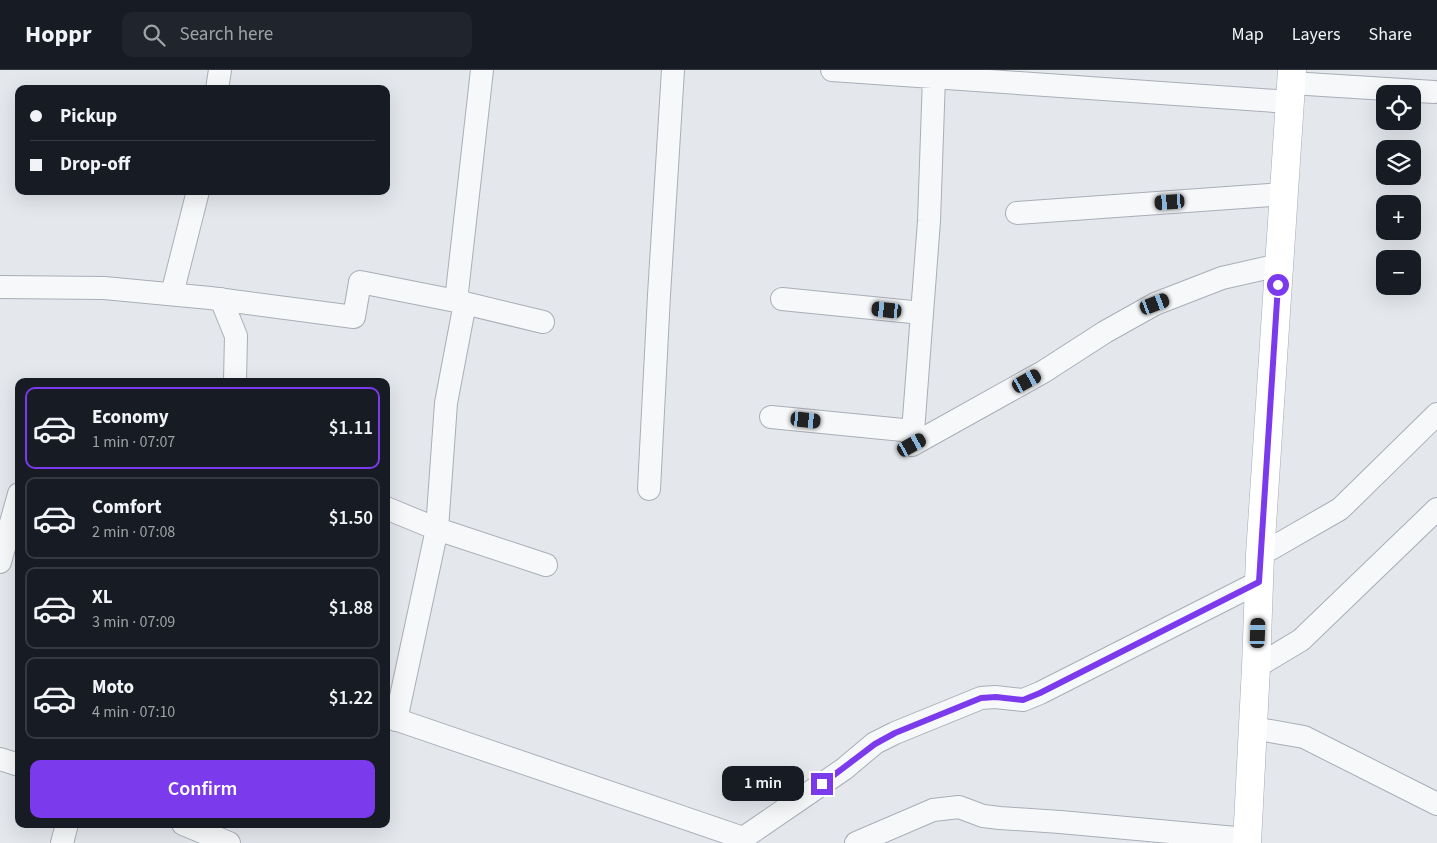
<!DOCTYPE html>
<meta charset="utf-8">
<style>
:root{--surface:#171b24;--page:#20242c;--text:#f1f3f6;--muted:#9ea1a6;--line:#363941;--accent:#7c3aed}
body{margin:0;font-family:"Source Sans 3",sans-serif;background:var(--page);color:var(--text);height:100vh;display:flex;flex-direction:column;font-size:19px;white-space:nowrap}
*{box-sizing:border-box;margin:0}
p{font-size:16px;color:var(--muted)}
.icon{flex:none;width:28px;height:28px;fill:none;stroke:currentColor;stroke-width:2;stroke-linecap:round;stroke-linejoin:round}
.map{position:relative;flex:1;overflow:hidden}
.drawer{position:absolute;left:15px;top:308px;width:375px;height:450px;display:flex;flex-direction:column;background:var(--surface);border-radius:10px;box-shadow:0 5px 20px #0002}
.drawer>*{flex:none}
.hud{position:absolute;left:15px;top:15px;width:375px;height:110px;border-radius:10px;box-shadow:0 5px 20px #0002;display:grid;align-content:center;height:110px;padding:0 15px;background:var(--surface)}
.buttons{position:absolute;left:1376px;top:15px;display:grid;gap:10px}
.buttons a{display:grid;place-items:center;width:45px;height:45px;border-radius:10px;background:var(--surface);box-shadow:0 5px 20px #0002;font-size:25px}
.end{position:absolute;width:22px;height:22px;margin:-11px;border:6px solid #7c3aed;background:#fff;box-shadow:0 0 0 2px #fff}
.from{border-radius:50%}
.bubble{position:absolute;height:35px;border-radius:10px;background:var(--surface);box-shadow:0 5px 20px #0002;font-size:16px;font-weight:600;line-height:35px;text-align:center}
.car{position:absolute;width:15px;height:30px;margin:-15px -8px;border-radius:6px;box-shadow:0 0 4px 1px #0007;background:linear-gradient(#222 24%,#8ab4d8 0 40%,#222 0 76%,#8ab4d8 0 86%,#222 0)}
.hud b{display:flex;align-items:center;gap:18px;height:48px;font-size:19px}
.hud b+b{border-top:1px solid var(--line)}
.hud i{width:12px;height:12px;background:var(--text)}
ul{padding:9px 0 0;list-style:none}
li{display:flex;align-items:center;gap:15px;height:82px;margin:0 10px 8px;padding:0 5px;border:2px solid var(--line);border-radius:10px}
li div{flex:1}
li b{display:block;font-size:19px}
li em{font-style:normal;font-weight:600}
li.active{border-color:var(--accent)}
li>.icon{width:45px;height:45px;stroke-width:1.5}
.cta{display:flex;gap:10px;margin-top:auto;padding:10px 15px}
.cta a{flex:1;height:58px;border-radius:10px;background:var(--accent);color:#fff;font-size:20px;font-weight:600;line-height:58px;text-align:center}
header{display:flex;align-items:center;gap:30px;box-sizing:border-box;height:70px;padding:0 25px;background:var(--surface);border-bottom:1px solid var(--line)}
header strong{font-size:24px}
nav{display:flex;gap:28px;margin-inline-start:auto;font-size:18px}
.search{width:350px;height:45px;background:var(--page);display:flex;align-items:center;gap:12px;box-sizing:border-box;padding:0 18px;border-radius:10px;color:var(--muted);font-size:19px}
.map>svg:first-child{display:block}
</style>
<header>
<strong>Hoppr</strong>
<div class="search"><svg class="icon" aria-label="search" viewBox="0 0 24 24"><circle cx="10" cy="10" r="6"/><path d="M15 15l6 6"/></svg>Search here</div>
<nav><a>Map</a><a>Layers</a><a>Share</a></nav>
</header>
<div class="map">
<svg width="1437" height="773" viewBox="0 0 1437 773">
<rect width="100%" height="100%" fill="#e4e7ec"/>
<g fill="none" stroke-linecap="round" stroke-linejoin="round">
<defs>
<path id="minor" d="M832 0 1290 32
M1291 13 1434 22
M217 19 220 0
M1017 143 1284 124
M0 217 104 218 210 228 354 247 360 212 456 231 482 0
M172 224 198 121
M221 229 236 266 235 311
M782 229 922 243
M456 231 543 252
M771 347 913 361
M912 375 1043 302 1105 262 1155 234 1222 208 1279 195
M912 375 929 151 934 7
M649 419 659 225 673 0
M386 438 437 459 546 495
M1260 485 1340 439 1437 344
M0 492 19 424
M1256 597 1301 570 1437 439
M386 646 743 768
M396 650 437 459 446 333 465 233
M1253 658 1304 667 1437 734
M0 689 19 695
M183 754 229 773
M62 773 67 754
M736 773 844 699 875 673 895 663 981 628 995 627 1023 630 1040 623 1259 512
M856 773 933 740 959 737 983 746 1000 748 1060 752 1247 769"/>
<path id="major" d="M1247 773 1256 597 1260 485 1292 0"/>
</defs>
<use href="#minor" stroke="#a9aeb7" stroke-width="24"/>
<use href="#major" stroke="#a3abb8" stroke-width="29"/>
<use href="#minor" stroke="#f7f8fa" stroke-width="22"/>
<use href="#major" stroke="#fff" stroke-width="28"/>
</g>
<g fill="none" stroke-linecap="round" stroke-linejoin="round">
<path stroke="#7c3aed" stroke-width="6" d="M822 714 875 674 895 663 981 628 996 627 1023 630 1040 623 1259 512 1278 215"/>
</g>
</svg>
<div class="buttons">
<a><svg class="icon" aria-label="locate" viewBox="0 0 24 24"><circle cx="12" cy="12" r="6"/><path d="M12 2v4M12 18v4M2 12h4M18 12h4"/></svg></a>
<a><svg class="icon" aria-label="layers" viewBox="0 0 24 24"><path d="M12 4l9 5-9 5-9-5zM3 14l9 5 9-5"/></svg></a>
<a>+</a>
<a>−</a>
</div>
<i class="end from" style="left:1278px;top:215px"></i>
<i class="end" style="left:822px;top:714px"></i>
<div class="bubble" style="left:722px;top:696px;width:82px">1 min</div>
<i class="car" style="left:1170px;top:132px;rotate:266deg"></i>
<i class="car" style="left:1155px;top:234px;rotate:69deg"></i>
<i class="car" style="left:887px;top:240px;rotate:276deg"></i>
<i class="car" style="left:1027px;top:311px;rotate:61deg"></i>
<i class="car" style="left:806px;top:350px;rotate:96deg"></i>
<i class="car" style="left:912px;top:375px;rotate:61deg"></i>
<i class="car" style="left:1258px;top:563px;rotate:2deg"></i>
<div class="hud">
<b><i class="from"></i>Pickup</b>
<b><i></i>Drop-off</b>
</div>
<section class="drawer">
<ul>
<li class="active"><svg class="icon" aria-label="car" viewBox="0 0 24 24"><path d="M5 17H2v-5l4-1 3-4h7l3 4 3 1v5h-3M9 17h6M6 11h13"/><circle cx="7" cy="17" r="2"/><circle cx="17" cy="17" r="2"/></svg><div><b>Economy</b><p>1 min · 07:07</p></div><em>$1.11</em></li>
<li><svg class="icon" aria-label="car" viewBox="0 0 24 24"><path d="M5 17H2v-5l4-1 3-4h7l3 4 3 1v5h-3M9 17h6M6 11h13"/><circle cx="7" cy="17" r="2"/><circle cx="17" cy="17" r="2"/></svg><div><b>Comfort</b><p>2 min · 07:08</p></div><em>$1.50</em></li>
<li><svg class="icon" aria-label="car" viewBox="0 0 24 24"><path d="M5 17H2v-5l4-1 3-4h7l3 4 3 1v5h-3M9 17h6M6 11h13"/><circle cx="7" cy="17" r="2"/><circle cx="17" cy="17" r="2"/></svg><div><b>XL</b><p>3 min · 07:09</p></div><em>$1.88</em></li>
<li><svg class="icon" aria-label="car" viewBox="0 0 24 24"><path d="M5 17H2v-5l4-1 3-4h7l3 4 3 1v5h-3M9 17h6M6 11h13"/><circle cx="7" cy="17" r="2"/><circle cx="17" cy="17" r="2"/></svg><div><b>Moto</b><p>4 min · 07:10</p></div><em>$1.22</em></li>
</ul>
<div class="cta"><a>Confirm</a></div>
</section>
</div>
